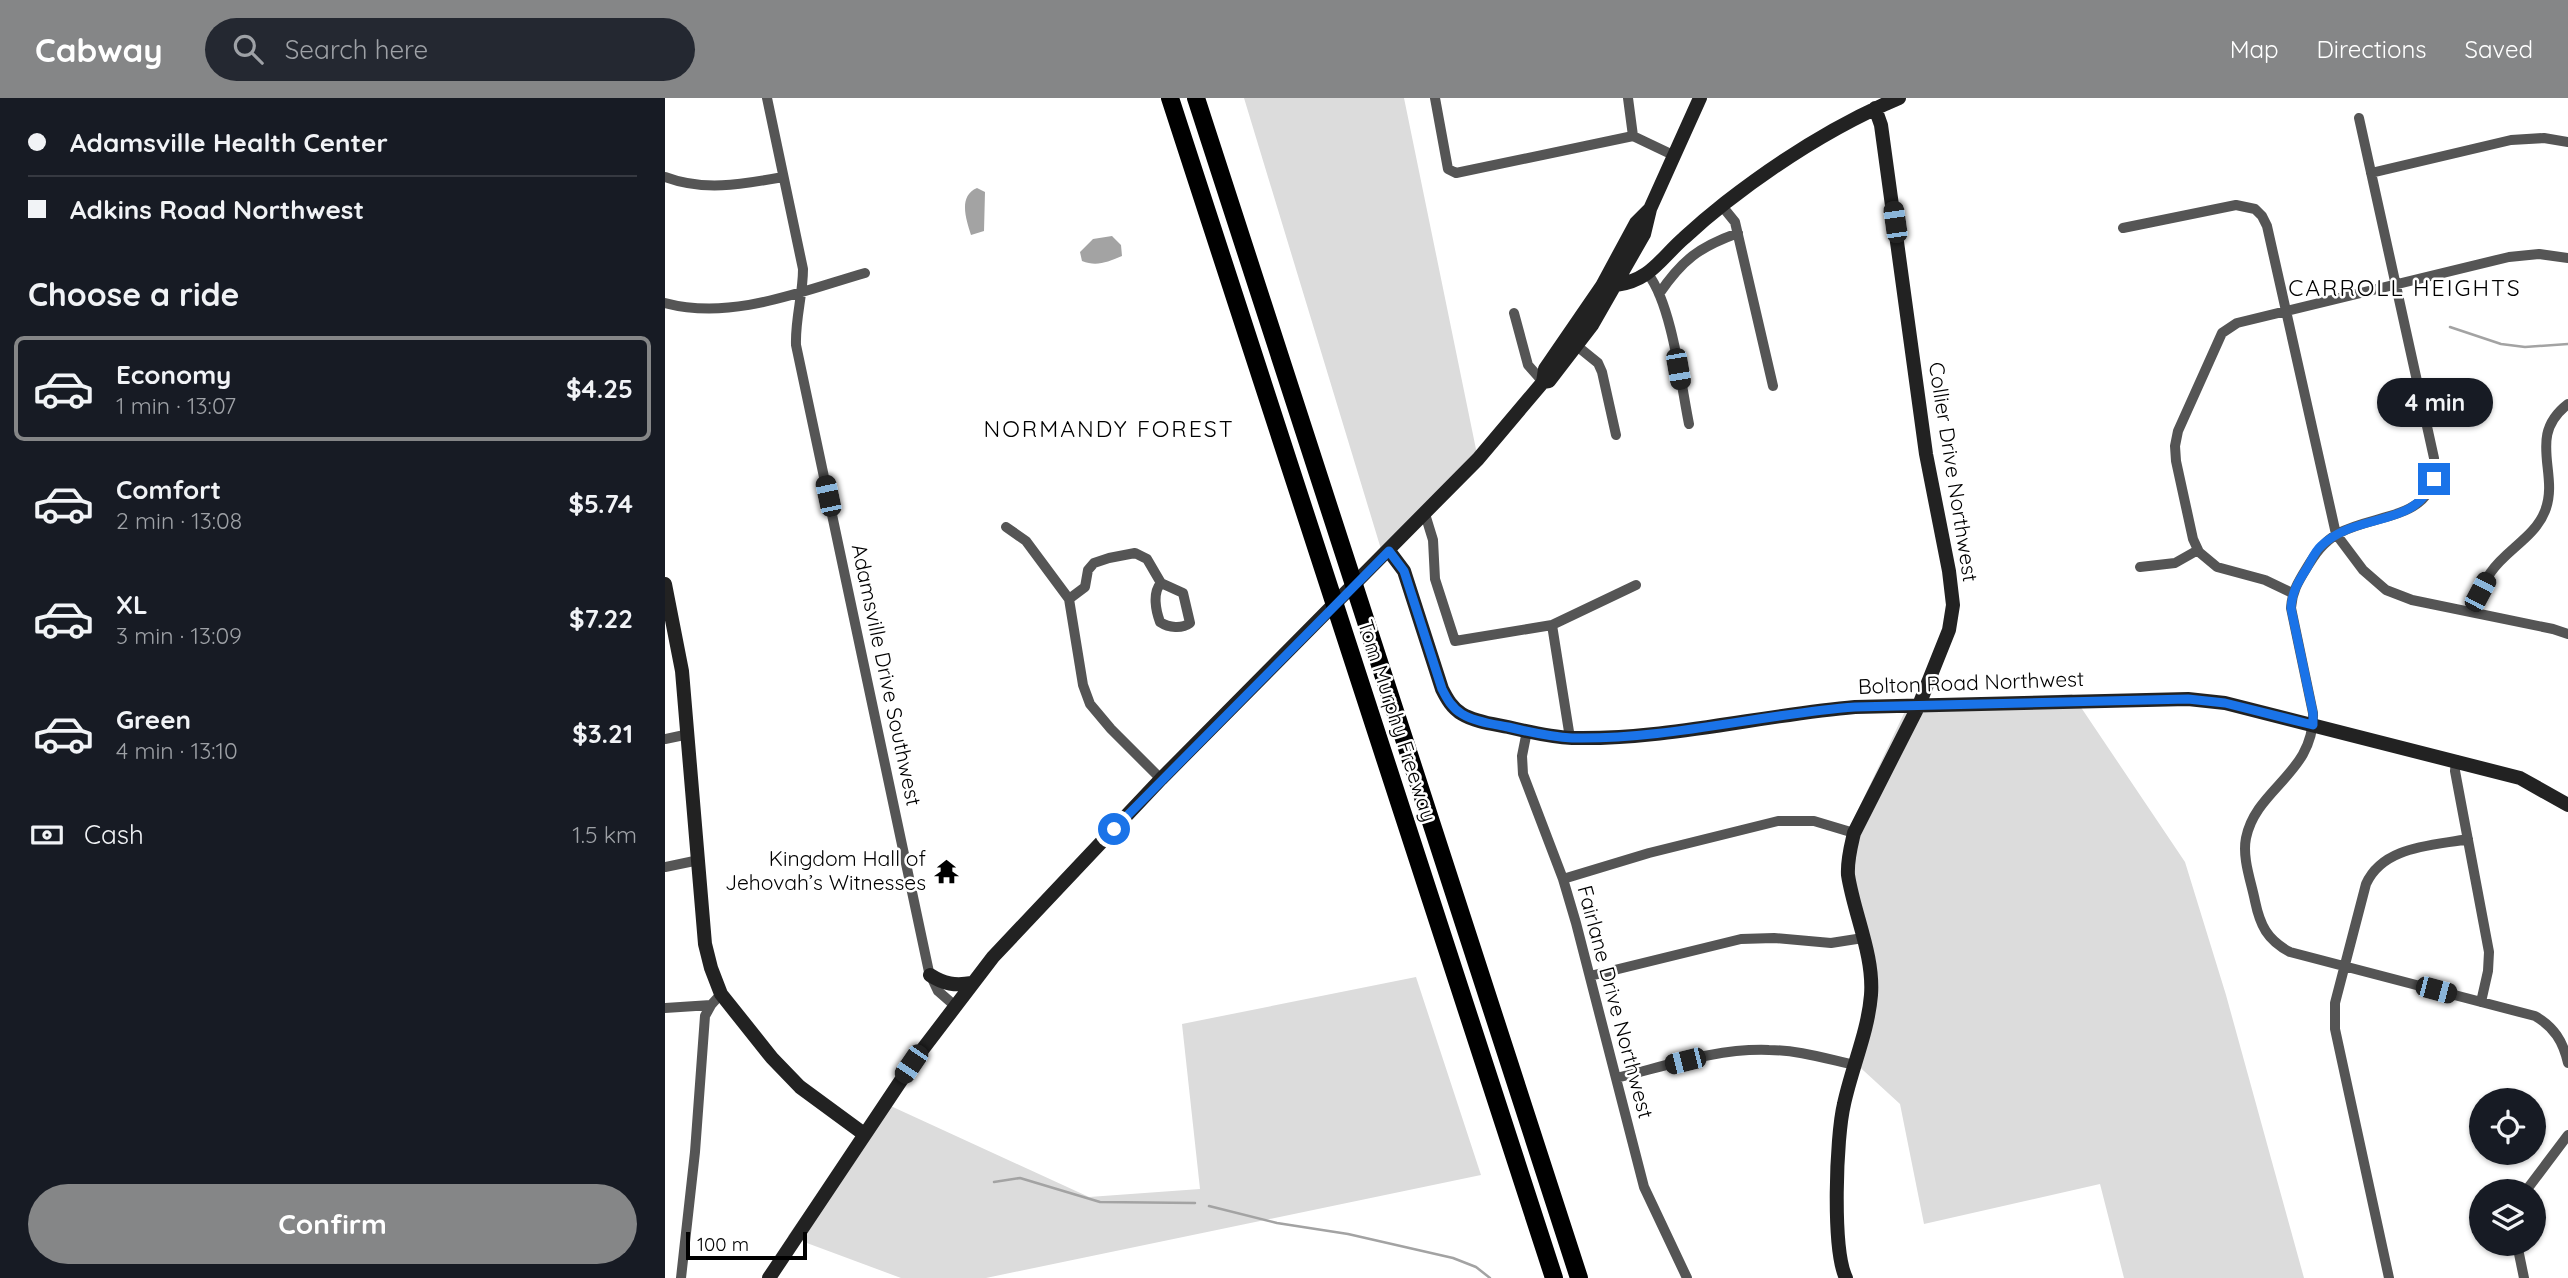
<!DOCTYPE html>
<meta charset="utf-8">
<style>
:root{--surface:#171b24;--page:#242831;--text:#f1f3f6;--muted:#9ea1a6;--line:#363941;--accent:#858687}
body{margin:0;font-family:Quicksand,sans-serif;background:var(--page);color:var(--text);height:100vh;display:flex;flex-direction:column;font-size:26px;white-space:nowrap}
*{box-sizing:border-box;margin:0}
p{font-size:23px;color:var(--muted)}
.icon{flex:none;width:38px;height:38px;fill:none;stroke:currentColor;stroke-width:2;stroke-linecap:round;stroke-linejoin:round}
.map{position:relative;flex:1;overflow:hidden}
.drawer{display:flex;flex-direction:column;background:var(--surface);width:665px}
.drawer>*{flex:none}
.banner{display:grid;align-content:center;height:154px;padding:0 28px;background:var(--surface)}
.buttons{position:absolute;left:1804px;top:990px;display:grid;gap:14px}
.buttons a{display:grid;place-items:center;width:77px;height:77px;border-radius:50%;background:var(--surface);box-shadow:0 2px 5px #0004;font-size:35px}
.scale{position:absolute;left:21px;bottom:18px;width:121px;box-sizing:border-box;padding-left:7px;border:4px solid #000;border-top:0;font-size:19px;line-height:24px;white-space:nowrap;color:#000;-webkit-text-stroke:5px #fff;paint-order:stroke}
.end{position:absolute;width:32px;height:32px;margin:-16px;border:9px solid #1a73e8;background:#fff;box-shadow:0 0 0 4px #fff}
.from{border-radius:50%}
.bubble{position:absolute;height:49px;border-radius:24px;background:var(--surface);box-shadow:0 2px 5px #0004;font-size:23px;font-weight:700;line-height:49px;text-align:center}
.car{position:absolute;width:21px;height:42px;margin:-21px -10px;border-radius:9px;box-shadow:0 0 5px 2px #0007;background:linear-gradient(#222 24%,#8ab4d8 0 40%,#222 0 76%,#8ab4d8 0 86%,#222 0)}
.banner b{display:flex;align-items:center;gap:24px;height:66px;font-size:26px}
.banner b+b{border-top:2px solid var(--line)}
.banner i{width:18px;height:18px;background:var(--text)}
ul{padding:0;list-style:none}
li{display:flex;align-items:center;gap:21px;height:105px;margin:0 14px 10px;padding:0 14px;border:4px solid transparent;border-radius:10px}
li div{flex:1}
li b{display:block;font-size:26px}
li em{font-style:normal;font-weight:700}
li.selected{border-color:var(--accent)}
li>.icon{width:63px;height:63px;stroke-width:1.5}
h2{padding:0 28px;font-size:32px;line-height:84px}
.pay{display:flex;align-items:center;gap:18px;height:77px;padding:0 28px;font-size:26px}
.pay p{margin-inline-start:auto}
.cta{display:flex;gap:14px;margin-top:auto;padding:14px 28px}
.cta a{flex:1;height:80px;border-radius:42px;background:var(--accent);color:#fff;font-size:28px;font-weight:700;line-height:80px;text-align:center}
header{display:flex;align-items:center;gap:42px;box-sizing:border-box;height:98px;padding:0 35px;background:var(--accent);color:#fff}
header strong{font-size:33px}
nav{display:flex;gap:38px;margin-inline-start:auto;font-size:24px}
.search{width:490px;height:63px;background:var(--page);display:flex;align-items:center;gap:18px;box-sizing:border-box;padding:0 24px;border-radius:38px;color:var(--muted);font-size:26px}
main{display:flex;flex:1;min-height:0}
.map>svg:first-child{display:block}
</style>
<header>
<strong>Cabway</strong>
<div class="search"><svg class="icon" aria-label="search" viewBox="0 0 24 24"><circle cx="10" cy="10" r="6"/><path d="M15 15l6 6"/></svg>Search here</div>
<nav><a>Map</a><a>Directions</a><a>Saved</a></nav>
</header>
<main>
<section class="drawer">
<div class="banner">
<b><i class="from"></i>Adamsville Health Center</b>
<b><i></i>Adkins Road Northwest</b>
</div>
<h2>Choose a ride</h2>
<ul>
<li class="selected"><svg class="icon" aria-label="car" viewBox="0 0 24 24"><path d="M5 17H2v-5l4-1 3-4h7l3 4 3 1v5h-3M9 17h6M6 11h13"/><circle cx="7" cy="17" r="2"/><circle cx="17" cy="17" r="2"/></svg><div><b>Economy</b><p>1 min · 13:07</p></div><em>$4.25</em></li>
<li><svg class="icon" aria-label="car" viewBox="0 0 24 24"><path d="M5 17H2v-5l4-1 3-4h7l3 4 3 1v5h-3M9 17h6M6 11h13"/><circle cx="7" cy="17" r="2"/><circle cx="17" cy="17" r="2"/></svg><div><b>Comfort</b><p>2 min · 13:08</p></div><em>$5.74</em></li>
<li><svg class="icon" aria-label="car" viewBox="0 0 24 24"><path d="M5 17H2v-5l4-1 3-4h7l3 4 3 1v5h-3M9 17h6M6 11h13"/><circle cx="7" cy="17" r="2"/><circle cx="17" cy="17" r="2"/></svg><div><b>XL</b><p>3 min · 13:09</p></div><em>$7.22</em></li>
<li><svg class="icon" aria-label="car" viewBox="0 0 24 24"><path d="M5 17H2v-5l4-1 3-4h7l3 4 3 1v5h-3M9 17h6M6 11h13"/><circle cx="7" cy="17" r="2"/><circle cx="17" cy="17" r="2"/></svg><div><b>Green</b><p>4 min · 13:10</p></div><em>$3.21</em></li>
</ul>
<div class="pay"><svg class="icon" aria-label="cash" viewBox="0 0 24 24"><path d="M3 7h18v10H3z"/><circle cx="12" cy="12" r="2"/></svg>Cash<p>1.5 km</p></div>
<div class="cta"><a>Confirm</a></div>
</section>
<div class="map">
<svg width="1903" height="1180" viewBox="0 0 1903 1180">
<rect width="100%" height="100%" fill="#fff"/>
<path fill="#dcdcdc" d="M579 0H739L813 361 719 461Z
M1407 596 1520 764 1561 897 1639 1180H1459L1435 1086 1259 1126 1235 1006 1187 962 1205 879 1192 822 1181 737 1243 607Z
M751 879 816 1077 321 1180H236L123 1138 217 1004 424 1099 535 1091 517 926Z"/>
<path fill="#a3a3a3" d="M312 90 320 94 319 133 306 137C301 121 293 98 312 90Z
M447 138 456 147 457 158C442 164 432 169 417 163L415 154 428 141Z"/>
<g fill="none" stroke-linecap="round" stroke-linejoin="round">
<path stroke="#a3a3a3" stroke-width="2.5" d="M1785 229 1836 246 1860 249 1903 246
M329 1084 355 1080 435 1104 530 1105
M544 1108 612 1125 683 1136 788 1160 811 1169 825 1180"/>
<path stroke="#555" stroke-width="10" d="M102 0 138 171C138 197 130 221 131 247L264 874 273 893 289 907
M770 0 783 71 791 75 968 38 1010 58
M963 0 968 38
M1694 20 1769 360C1775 423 1713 414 1674 435 1658 444 1650 456 1641 471 1633 484 1627 494 1626 510L1648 615C1650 675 1591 690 1581 740 1577 760 1586 783 1590 803 1595 827 1602 842 1625 854L1870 918C1889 929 1898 943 1903 965
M1706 75 1846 42 1879 40 1903 44
M0 79C39 94 79 86 118 79
M1057 108 1070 124 1108 288
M1458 130 1571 107 1590 111 1597 118 1602 128 1671 436 1698 472 1721 492 1747 502 1888 531 1903 536
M983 176C1007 207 1016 287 1024 326
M994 196C1017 162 1034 149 1073 135
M0 205C67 223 137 193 200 175
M849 215 863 267 878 284
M912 248 933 265 937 274 951 337
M760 416 768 442 770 481 790 543 887 527 971 487
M341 429 361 443 404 501 418 587 425 606 446 631 496 681
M1475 469 1510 465 1533 452
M1627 495 1600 482 1552 469 1534 454 1528 441 1511 363 1510 348 1513 333 1557 235 1572 225 1844 159 1874 156 1903 160
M404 501 420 489 423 472 429 465 444 460 470 455 482 461 496 485 518 495 525 525C517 531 504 530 495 524 491 513 487 495 496 485
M1809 514C1813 500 1817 486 1826 474 1841 452 1870 439 1880 413 1895 375 1861 338 1903 306
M887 527 905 640
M862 633 857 658 858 676 898 781 911 825 979 1089 1022 1180
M0 641 24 636
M1791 662 1790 673 1824 854 1823 873 1816 904
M0 769 34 762
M898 781 984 755 1113 723H1149L1189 735
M925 878 1076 841 1109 840 1166 845 1198 840
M0 910 46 907
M951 980C1001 968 1052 950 1104 952 1133 952 1162 961 1190 967
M1860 1094 1903 1037
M1852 1146 1859 1180
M16 1180 30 1054 40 918 46 907 56 896
M1724 1180 1670 931V905L1701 786C1718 748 1766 748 1803 741"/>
<path stroke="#222" stroke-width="14" d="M951 187C986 182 995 161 1019 140 1032 128 1046 116 1060 105 1114 63 1172 26 1234 0
M878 284 880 271 937 188 971 125 984 112
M724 453 739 473 777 591C782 601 787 610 797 616 810 624 828 626 843 629 864 634 886 639 907 640 1002 642 1096 617 1190 609L1523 601 1560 605 1855 680 1903 707
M0 486 17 573 40 846 46 870 56 896 107 960 135 989 199 1036
M265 877C279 886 290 888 307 885
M104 1180 251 960 328 859 496 681 813 361 878 284 884 283 927 227 979 136 985 111 1035 0
M1181 1180C1167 1151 1171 1039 1179 1006 1187 969 1203 934 1206 897 1209 857 1189 816 1183 777 1182 762 1186 748 1189 735L1254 607 1284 532 1288 507 1284 473 1261 356 1216 27 1210 10"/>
<path stroke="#000" stroke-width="18" d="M505 0 889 1180
M531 0 914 1180"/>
</g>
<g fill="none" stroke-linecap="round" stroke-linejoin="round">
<path stroke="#1a73e8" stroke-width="9" d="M449 731 724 453 739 473 777 591C782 601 787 610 797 616 810 624 828 626 843 629 864 634 886 639 907 640 1002 642 1096 616 1190 609L1523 601 1560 605 1648 627V615L1626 510C1627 494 1633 484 1642 470 1646 463 1650 453 1656 448 1693 413 1751 431 1769 381"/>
</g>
<defs>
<symbol id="temple-bare" viewBox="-9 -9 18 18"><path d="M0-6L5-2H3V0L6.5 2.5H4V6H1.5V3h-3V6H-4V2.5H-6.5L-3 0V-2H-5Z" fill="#000" stroke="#fff" stroke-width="2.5" paint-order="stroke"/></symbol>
</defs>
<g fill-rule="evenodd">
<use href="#temple-bare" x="264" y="756" width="35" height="35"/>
</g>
<g text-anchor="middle" stroke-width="5" stroke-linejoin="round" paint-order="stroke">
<g font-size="21" fill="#000" stroke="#fff">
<text transform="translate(1288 374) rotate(81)" y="7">Collier Drive Northwest</text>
<text transform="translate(221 577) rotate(78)" y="7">Adamsville Drive Southwest</text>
<text transform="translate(1306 585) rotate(-2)" y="7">Bolton Road Northwest</text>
<text transform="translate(732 623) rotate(72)" y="7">Tom Murphy Freeway</text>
<text transform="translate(950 904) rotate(75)" y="7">Fairlane Drive Northwest</text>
</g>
<g font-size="21" fill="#000" stroke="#fff" text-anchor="end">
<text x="261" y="768">Kingdom Hall of<tspan x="261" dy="24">Jehovah’s Witnesses</tspan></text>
</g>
<g font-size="23" letter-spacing="2" fill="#000" stroke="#fff">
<text x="1740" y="198">CARROLL HEIGHTS</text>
<text x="444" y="339">NORMANDY FOREST</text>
</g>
</g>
</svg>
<div class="buttons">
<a><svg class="icon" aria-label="locate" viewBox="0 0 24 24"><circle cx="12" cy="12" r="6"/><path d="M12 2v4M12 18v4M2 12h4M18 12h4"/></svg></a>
<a><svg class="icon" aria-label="layers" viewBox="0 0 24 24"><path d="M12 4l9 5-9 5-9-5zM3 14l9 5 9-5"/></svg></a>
</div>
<div class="scale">100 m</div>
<i class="end from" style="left:449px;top:731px"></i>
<i class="end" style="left:1769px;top:381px"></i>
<div class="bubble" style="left:1712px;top:280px;width:116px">4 min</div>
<i class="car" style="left:1230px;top:124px;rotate:352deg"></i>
<i class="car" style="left:1013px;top:271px;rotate:170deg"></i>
<i class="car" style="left:163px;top:398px;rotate:348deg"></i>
<i class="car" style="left:1815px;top:494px;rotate:28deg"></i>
<i class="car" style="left:1771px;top:892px;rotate:105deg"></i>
<i class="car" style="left:1020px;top:963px;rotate:256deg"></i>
<i class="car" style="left:246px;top:966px;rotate:214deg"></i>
</div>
</main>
